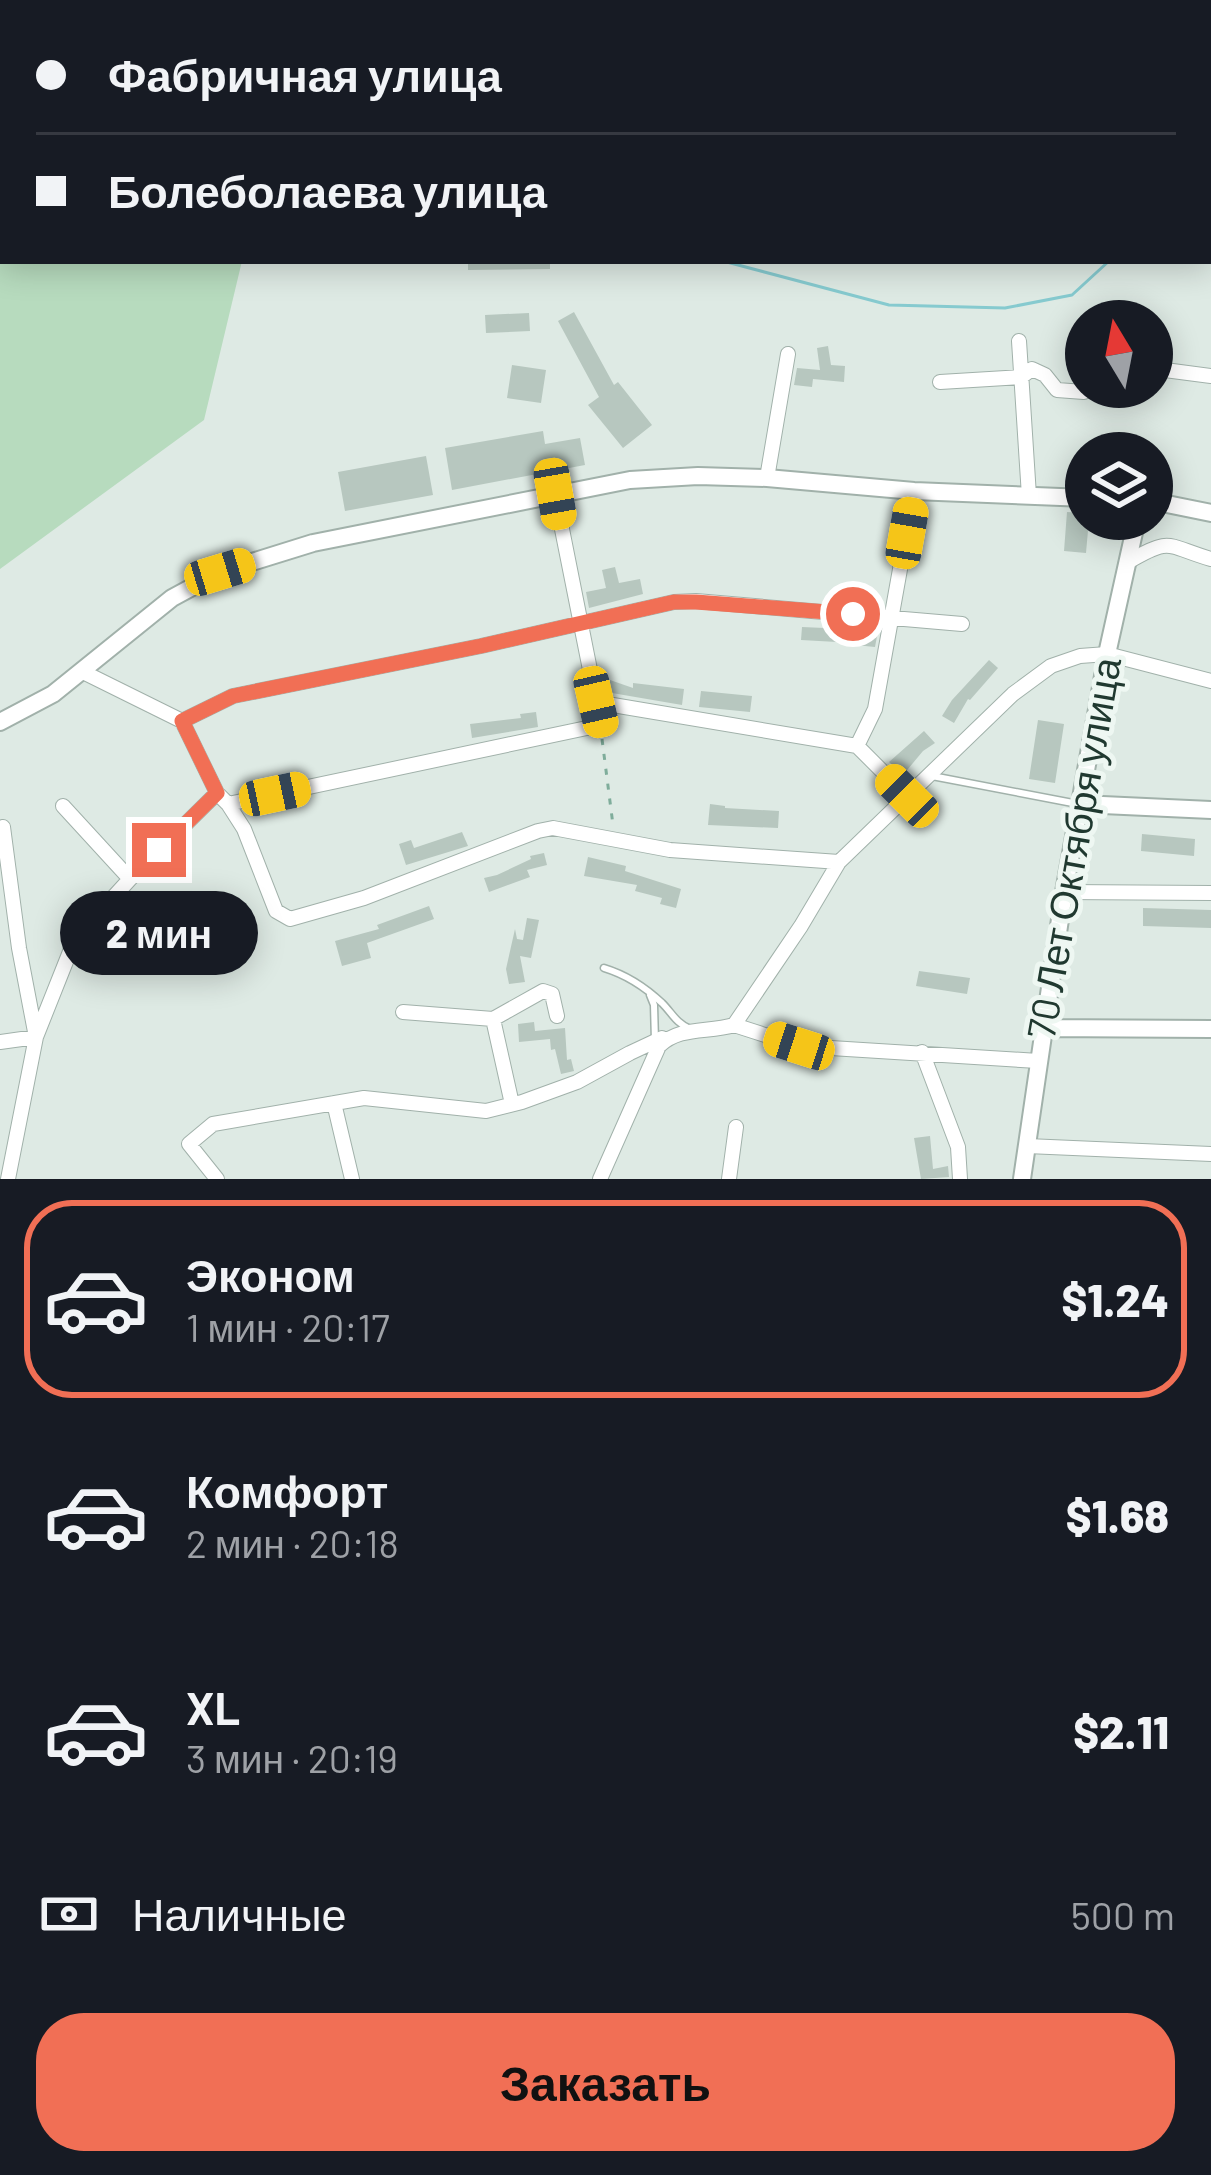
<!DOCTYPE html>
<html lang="ru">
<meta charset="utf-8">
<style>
:root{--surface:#171b24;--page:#20242c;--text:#f1f3f6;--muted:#9ea1a6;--line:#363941;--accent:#f16f55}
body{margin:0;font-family:Barlow,sans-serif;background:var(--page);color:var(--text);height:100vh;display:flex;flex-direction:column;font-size:45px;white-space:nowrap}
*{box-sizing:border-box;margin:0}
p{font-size:39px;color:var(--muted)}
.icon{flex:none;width:66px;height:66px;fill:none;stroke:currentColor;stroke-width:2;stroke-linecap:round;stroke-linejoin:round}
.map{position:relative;height:1179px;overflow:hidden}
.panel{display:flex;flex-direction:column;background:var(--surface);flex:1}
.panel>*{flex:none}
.top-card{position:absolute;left:0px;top:0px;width:1212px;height:264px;box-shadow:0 6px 30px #0003;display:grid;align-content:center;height:264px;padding:0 36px;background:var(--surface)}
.needle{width:78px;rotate:350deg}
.tools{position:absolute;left:1065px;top:300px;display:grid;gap:24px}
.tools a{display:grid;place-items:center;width:108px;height:108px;border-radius:50%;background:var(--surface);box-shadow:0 6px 30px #0003;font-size:60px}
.end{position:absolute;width:54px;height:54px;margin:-27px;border:15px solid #f16f55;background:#fff;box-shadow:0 0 0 6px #fff}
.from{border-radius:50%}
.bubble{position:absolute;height:84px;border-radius:42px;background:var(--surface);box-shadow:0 6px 30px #0003;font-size:39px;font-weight:800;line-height:84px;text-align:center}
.car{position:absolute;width:36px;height:72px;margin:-36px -18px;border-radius:15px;box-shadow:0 0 9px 3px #0007;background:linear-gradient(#f5c518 24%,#345 0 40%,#f5c518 0 76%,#345 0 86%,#f5c518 0)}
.top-card b{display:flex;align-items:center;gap:42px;height:114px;font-size:45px}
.top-card b+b{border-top:3px solid var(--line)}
.top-card i{width:30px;height:30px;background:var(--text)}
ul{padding:21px 0 0;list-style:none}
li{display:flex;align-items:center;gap:36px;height:198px;margin:0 24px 18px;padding:0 12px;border:6px solid transparent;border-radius:48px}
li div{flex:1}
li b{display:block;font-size:45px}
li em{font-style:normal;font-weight:800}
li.on{border-color:var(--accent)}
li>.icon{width:108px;height:108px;stroke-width:1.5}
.pay{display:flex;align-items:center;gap:30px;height:132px;padding:0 36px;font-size:45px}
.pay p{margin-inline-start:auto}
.button{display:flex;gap:24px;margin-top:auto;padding:24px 36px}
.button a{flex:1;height:138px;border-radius:48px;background:var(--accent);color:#111;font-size:48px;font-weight:800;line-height:138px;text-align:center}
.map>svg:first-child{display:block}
</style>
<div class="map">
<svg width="1211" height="1179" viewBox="0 0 1211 1179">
<rect width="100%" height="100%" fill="#deeae4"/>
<path fill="#b7dbbe" d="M0 0H1211V244L1209 3H3V261H242L204 420 0 569Z"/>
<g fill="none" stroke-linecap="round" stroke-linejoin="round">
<path stroke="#86cacf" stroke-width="3" d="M1209 103 1211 100
M723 261 889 305 1005 308 1072 295 1109 261"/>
</g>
<path fill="#b7c7bf" d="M468 261H550V269L468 270Z
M574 312 614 385 618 382 652 425 623 448 588 405 599 397 558 321Z
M529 313 530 331 486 333 485 315Z
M828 346 831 365 845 366 844 382 813 379 812 387 794 385 797 368 820 370 817 348Z
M512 365 546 370 541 403 507 398Z
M543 431 545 444 580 438 585 465 452 490 445 448Z
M426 456 433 495 345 511 338 472Z
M1067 512 1086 513V519H1089L1086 553 1064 551Z
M615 567 619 583 640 579 643 594 589 608 586 592 606 588 602 570Z
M802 627 847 629 878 631 875 647 855 645V643L801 640Z
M989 660 998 668 970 700 968 699 954 723 942 716 952 700Z
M610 680 633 688V683L684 689 682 705 612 693 606 691Z
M701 691 752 696 750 712 699 707Z
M536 712 538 727 472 738 470 724 521 718 520 714Z
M1038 720 1064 724 1055 783 1029 779Z
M924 731 935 743 923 751 903 775 889 762Z
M710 804 725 806V808L779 811 778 828 708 825Z
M462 832 468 846 406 865 399 844 411 840 414 848Z
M1142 834 1195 839 1194 856 1141 851Z
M544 853 547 865 527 870 530 877 489 892 484 878 497 875 531 859 530 856Z
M588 857 626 866 625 871 681 889 676 908 660 904 662 898 635 891 637 885 584 876Z
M429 906 434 919 367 943 371 958 342 966 335 941 379 929 377 925Z
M1143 908 1211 910V928L1143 926Z
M527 918 539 920 531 958 520 956 525 982 509 984 506 969 515 929 517 939 523 940Z
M919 971 970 978 967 994 916 986Z
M534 1022 535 1031 565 1028 567 1060 571 1059 574 1071 561 1074 555 1049 551 1050 550 1039 519 1042 518 1024Z
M930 1136 933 1169 948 1166 949 1177 921 1179 914 1138Z"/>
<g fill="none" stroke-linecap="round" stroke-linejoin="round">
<defs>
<path id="service" d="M932 776 1078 804
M604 968C627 975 644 986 662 1003 672 1013 676 1023 690 1029
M650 995 654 1005 655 1041"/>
<path id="minor" d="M1019 341 1029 496
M1165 370 1211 376
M940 382 1021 377 1032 369 1045 375 1057 390 1084 392
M767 478 788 354
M1128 562C1172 536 1166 546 1211 559
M83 672 182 721 217 793 228 804 244 829 276 911 290 919 364 898 538 831 553 828 670 850 839 862
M595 702 857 746 907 796
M182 721 233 696 481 646 674 602 696 601 962 624
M857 746 875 709 914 491
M228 804 601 725 555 494
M63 806 130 879
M3 827 19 948 36 1037 8 1179
M1064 892 1211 893
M403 1012 493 1019 543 991 552 994 557 1016
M493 1019 512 1104
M734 1025 799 1046 1038 1061
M0 1042 36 1037 75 939 130 879 217 793
M922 1052 958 1147 960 1179
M334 1103 352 1179
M1027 1146 1211 1154
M217 1179 189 1144 213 1124 364 1098 486 1111 522 1102 577 1082 630 1053 662 1038
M600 1179 659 1046C680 1026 707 1033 734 1025L801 926 839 862 1013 694 1051 666 1080 656 1107 654 1211 681
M729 1179 736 1127"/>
<path id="tertiary" d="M1152 501 1211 513
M0 722 53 694 172 598 220 572 313 543 630 480 698 476 767 478 914 491 1086 498
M1081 804 1211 810
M1043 1028 1211 1029
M1022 1179 1064 892 1107 654 1137 519"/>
</defs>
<use href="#service" stroke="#a1b1aa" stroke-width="9"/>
<use href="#minor" stroke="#a1b1aa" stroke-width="16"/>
<use href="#tertiary" stroke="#a1b1aa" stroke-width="20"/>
<path stroke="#7fad9b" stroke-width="3" stroke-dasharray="6 9" stroke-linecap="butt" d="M602 739 613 825"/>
<use href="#service" stroke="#fff" stroke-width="6"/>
<use href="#minor" stroke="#fff" stroke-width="14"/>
<use href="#tertiary" stroke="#fff" stroke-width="16"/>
</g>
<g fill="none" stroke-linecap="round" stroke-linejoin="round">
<path stroke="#f16f55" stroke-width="15" d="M159 850 217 793 182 721 233 696 481 646 674 602H696L853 614"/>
</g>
<g text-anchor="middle" stroke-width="10" stroke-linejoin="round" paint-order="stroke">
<g font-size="39" fill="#203930" stroke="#eef7f2">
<text transform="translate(1074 848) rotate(-80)" y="14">70 Лет Октября улица</text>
</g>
</g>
</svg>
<div class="tools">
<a><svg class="needle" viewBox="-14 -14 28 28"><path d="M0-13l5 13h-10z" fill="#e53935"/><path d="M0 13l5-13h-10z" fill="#9ea1a6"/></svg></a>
<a><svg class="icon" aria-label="layers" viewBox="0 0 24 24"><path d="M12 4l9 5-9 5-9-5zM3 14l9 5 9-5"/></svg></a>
</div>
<i class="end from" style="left:853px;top:614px"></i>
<i class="end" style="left:159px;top:850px"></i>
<div class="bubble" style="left:60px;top:891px;width:198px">2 мин</div>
<i class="car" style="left:555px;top:494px;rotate:170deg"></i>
<i class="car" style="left:907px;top:533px;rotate:10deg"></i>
<i class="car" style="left:220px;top:572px;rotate:73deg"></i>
<i class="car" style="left:596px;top:702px;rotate:167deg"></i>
<i class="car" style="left:275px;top:794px;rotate:78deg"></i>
<i class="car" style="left:907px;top:796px;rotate:315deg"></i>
<i class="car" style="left:799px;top:1046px;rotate:288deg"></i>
<div class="top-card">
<b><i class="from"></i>Фабричная улица</b>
<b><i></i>Болеболаева улица</b>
</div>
</div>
<section class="panel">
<ul>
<li class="on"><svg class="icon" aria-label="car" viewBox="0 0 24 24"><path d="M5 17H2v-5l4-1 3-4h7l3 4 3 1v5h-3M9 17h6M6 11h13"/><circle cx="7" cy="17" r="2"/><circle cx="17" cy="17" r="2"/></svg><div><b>Эконом</b><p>1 мин · 20:17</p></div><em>$1.24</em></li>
<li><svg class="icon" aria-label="car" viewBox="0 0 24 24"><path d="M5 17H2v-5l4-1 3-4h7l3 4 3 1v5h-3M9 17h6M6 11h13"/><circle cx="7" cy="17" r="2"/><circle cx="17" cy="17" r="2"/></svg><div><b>Комфорт</b><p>2 мин · 20:18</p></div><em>$1.68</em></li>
<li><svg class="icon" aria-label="car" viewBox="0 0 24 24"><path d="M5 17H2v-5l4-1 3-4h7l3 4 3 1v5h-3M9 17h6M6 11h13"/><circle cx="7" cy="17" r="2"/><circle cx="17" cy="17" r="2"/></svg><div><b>XL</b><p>3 мин · 20:19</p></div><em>$2.11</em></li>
</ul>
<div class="pay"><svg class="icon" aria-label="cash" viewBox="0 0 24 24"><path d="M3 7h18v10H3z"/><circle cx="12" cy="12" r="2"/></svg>Наличные<p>500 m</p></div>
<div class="button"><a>Заказать</a></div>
</section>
